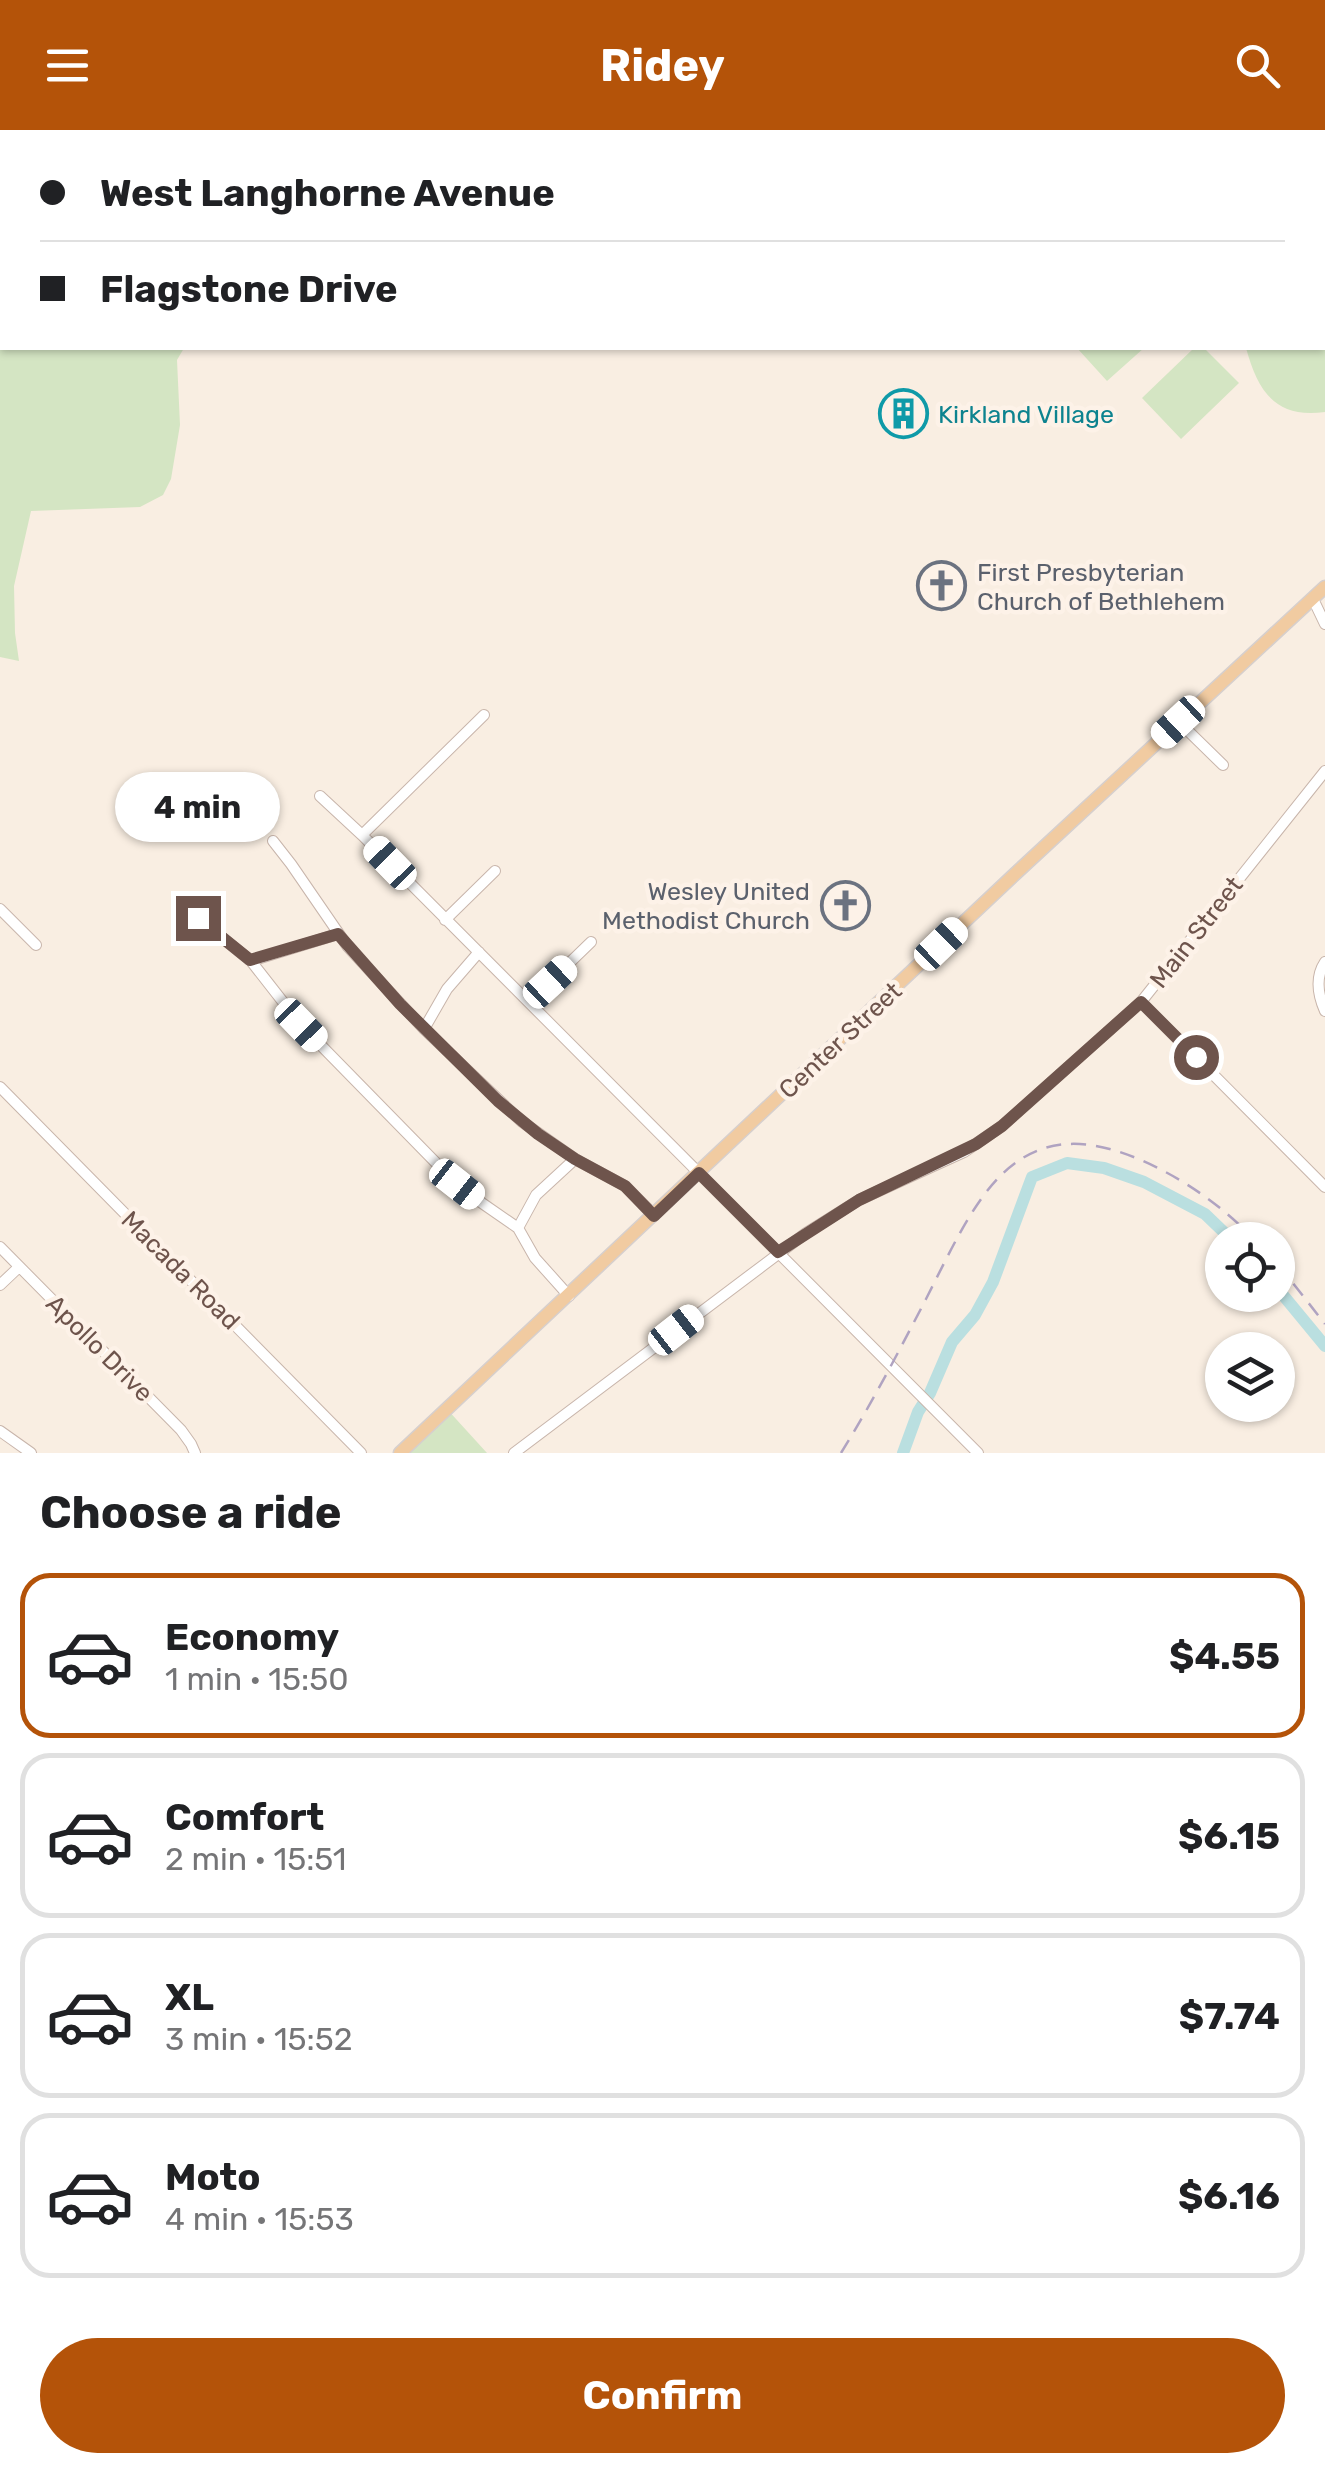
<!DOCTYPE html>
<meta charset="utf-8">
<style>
:root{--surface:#fff;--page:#f6f6f6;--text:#202124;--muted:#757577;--line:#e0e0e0;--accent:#b45309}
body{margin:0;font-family:Rubik,sans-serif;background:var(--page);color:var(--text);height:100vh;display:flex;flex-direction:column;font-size:38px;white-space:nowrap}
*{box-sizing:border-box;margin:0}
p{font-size:32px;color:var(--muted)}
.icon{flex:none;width:55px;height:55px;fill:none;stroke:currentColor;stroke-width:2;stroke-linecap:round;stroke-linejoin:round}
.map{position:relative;height:1323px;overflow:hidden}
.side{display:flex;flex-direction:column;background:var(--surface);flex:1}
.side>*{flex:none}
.hud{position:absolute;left:0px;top:0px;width:1325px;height:220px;box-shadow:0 2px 8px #0004;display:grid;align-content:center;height:220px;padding:0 40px;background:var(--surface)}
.fabs{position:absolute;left:1205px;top:1092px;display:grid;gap:20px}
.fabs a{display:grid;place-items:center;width:90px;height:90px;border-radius:50%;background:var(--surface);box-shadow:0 2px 8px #0004;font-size:50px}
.end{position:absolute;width:45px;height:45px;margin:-22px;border:12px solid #6e544c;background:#fff;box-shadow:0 0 0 5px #fff}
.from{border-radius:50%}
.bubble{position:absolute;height:70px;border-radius:35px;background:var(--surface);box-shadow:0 2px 8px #0004;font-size:32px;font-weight:700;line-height:70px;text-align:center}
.car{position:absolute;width:30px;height:60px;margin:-30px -15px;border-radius:12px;box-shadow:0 0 8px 2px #0007;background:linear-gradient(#fff 24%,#345 0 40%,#fff 0 76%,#345 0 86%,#fff 0)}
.hud b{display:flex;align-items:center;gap:35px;height:95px;font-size:38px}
.hud b+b{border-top:2px solid var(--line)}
.hud i{width:25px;height:25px;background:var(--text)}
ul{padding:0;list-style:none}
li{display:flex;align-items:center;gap:30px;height:165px;margin:0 20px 15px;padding:0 20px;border:5px solid var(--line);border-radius:30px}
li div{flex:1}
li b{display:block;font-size:38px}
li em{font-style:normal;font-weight:700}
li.active{border-color:var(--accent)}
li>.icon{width:90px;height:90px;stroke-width:1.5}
h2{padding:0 40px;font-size:45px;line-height:120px}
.action{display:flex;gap:20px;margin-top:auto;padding:20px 40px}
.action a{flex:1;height:115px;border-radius:60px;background:var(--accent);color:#fff;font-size:40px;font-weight:700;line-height:115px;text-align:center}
header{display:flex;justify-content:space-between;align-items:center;height:130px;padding:0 40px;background:var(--accent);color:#fff;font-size:45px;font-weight:700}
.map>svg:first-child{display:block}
</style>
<header><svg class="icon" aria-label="menu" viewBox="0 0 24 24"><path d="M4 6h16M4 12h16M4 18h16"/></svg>Ridey<svg class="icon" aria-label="search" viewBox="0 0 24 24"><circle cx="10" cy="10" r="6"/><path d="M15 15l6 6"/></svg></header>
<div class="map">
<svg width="1325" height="1323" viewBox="0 0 1325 1323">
<rect width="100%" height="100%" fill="#f9eee2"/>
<path fill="#d4e5c3" d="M0 0H76L72 2H2V218H184L177 230 180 295 171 349 163 365 140 377 31 381 14 456 15 503 19 531 0 527Z
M1325 182V282C1275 289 1258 261 1246 218H1322L1323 183Z
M1077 218H1144L1107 251Z
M1194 218H1204L1239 253 1181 309 1142 268Z
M446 1278 487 1323H400Z"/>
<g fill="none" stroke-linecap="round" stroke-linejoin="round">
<path stroke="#badfe0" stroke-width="12" d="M1278 1159 1325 1216
M903 1323 918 1282 930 1263 952 1212 975 1185 993 1152 1032 1047 1067 1033 1104 1038 1144 1052 1205 1084 1232 1110"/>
<defs>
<path id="minor" d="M665 0 667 2
M798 0 800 2
M930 0 933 2
M1058 0 1060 2
M1308 0 1310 2
M1182 2 1190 0
M1322 15 1325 17
M1313 469 1325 494
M1179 592 1223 635
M320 666 362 705 978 1323
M362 705 484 585
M273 711 291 734 348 817 424 899 521 991 575 1029 625 1056 654 1085
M0 779 36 815
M193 784 251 831 301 895 443 1040 479 1071 518 1098 535 1128 569 1166
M445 790 495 741
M251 831 338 804
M1325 832C1315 847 1318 865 1325 881
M529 872 591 812
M1141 872 1325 1057
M424 899 447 859 479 822
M0 957 361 1323
M518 1098 536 1065 575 1029
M0 1117 181 1300 191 1314 195 1323
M0 1155 19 1137
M0 1301 31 1323
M514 1323 806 1103 859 1070 964 1022 1002 996 1141 872 1325 641"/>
<path id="major" d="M400 1323 1015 744 1325 457"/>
</defs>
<use href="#minor" stroke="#c8b5ab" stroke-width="12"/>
<use href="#major" stroke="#d6cfcd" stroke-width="15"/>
<use href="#minor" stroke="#fff" stroke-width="10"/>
<use href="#major" stroke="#f1cba1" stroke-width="12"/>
<path stroke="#b0a3c1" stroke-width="2.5" stroke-dasharray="15 10" stroke-linecap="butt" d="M1278 1134 1325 1194
M841 1323C872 1273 899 1221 926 1169 975 1073 1013 973 1143 1031 1186 1050 1223 1077 1255 1110"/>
</g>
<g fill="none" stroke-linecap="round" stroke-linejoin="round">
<path stroke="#6e544c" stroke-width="12" d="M198 788 250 830 338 804 400 874 498 971 538 1004 575 1029 625 1056 654 1086 699 1043 778 1122 859 1070 976 1014 1002 996 1141 872 1196 927"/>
</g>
<defs>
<symbol id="building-ring" viewBox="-11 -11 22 22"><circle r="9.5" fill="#fdf2e8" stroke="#0f9aa8" stroke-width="1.5"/><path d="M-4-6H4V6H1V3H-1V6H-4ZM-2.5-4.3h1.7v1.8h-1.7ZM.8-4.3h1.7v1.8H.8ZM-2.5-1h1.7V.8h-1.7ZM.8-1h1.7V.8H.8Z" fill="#0f9aa8"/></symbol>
<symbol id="church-ring" viewBox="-11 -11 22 22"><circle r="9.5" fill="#fdf2e8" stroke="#6b7280" stroke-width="1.5"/><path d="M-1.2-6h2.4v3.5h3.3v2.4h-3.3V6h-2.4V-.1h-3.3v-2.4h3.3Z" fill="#6b7280"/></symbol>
</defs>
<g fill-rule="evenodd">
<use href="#building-ring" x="876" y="256" width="55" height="55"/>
<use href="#church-ring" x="914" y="428" width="55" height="55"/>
<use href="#church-ring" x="818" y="748" width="55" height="55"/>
</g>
<g text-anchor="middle" stroke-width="9" stroke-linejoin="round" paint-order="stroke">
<g font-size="25" fill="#0d838f" stroke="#fdf2e8" text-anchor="start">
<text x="938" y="293">Kirkland Village</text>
</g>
<g font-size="25" fill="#5b616d" stroke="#fdf2e8" text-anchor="start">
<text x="977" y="451">First Presbyterian<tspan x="977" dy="29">Church of Bethlehem</tspan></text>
<text x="810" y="770" text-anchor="end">Wesley United<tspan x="810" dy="29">Methodist Church</tspan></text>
</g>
<g font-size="25" fill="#6e544c" stroke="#fdf2e8">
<text transform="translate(1196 802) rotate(-52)" y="9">Main Street</text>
<text transform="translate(840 910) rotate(-43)" y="9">Center Street</text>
<text transform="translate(181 1140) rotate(45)" y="9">Macada Road</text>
<text transform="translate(100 1218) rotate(45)" y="9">Apollo Drive</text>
</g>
</g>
</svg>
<div class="fabs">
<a><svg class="icon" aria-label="locate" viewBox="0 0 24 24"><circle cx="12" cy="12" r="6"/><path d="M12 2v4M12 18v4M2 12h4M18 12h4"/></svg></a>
<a><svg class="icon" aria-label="layers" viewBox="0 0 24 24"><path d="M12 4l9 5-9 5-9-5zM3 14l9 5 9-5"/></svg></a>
</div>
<i class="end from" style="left:1196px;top:927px"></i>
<i class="end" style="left:198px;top:788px"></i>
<div class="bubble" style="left:115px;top:642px;width:165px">4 min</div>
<i class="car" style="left:1178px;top:592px;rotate:227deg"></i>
<i class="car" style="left:390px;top:733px;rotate:316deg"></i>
<i class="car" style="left:941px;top:814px;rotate:46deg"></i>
<i class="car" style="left:550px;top:852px;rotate:47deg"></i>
<i class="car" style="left:301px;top:895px;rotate:136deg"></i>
<i class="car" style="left:457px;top:1054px;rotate:128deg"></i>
<i class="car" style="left:676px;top:1200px;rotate:52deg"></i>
<div class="hud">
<b><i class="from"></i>West Langhorne Avenue</b>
<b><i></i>Flagstone Drive</b>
</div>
</div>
<section class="side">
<h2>Choose a ride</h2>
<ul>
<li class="active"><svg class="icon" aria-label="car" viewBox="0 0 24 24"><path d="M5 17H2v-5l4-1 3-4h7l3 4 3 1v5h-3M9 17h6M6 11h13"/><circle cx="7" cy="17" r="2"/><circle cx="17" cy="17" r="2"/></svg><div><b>Economy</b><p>1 min · 15:50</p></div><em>$4.55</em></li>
<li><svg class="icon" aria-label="car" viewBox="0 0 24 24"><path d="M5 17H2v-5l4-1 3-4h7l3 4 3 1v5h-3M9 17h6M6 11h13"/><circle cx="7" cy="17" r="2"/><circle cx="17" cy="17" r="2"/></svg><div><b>Comfort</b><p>2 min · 15:51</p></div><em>$6.15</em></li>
<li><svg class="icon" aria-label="car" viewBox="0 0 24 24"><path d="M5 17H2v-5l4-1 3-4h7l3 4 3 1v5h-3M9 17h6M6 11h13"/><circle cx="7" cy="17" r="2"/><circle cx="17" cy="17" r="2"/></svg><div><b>XL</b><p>3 min · 15:52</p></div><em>$7.74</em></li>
<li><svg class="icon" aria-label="car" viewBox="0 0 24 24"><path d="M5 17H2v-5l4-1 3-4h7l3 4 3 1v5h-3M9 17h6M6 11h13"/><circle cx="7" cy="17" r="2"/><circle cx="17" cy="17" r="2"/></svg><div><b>Moto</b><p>4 min · 15:53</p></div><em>$6.16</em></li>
</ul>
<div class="action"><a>Confirm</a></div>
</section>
